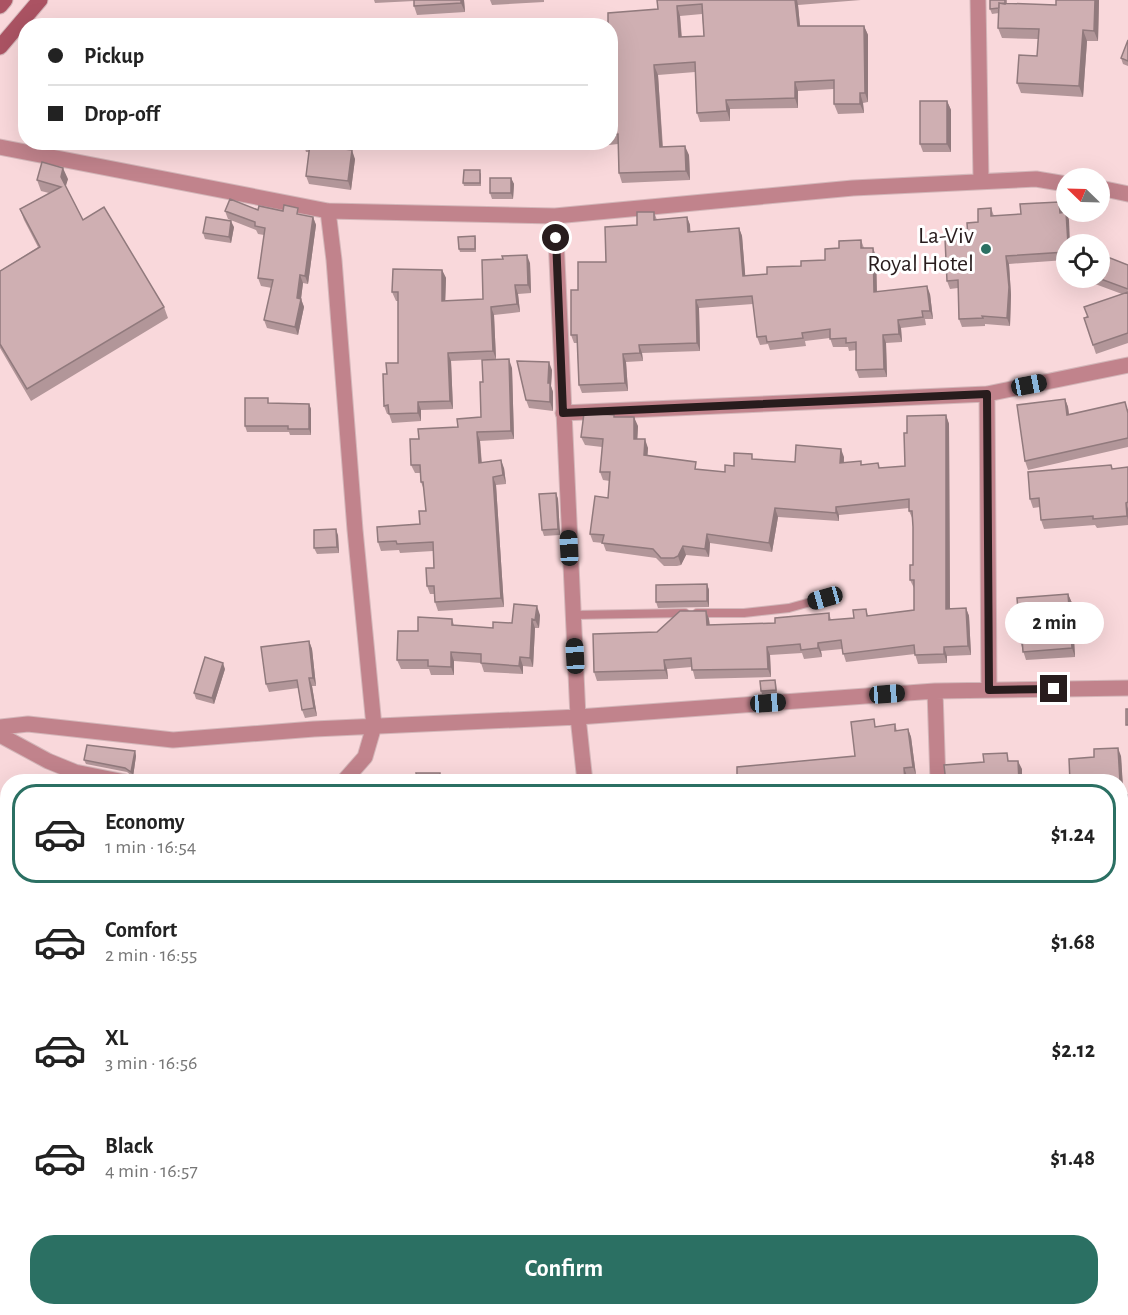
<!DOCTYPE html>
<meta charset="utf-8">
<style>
:root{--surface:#fff;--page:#f2f2f2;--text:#222;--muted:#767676;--line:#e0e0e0;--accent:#2b7063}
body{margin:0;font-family:"Alegreya Sans",sans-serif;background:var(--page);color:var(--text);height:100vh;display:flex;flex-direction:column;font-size:22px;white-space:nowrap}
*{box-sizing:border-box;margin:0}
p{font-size:20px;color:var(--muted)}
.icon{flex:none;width:33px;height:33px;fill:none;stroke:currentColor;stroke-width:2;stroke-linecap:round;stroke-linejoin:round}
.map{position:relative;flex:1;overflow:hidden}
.drawer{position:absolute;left:0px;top:774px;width:1128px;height:542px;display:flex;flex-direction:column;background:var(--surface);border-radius:24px 24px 0 0;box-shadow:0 6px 24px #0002}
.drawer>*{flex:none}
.hud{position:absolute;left:18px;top:18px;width:600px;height:132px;border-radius:24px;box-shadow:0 6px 24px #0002;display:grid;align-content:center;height:132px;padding:0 30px;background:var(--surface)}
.needle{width:39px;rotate:293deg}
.fabs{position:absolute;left:1056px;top:168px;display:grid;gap:12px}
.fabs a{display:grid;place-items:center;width:54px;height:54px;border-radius:50%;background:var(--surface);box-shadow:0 6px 24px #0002;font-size:30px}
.end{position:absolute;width:27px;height:27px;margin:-14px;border:8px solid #281c1d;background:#fff;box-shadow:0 0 0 3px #fff}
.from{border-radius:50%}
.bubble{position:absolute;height:42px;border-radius:21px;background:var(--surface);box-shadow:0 6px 24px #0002;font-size:20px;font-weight:700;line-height:42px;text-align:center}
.car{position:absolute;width:18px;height:36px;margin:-18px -9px;border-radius:8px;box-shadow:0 0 4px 2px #0007;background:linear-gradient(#222 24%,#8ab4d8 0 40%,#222 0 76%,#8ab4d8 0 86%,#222 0)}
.hud b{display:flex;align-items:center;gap:21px;height:57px;font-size:22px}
.hud b+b{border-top:2px solid var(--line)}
.hud i{width:15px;height:15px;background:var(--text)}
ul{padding:10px 0 0;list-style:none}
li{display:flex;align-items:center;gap:18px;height:99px;margin:0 12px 9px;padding:0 18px;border:3px solid transparent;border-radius:24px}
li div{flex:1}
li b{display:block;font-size:22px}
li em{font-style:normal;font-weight:700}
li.on{border-color:var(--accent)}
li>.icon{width:54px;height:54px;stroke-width:1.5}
.primary-button{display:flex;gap:12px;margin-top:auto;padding:12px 30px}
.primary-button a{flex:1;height:69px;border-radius:24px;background:var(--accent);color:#fff;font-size:24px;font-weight:700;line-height:69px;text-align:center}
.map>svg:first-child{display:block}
</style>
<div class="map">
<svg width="1128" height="1315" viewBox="0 0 1128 1315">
<rect width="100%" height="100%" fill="#f9d8db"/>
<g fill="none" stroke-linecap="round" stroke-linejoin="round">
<defs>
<path id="lane" d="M697 613H744L789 608 825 598
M573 615 685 613
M595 1312 600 1315"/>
<path id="street" d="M978 0 981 181
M0 147 328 211 555 216 853 188 1036 179 1066 184
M1100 188 1128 194
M328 211 334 260 355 530 374 726 365 757 343 782
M555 216 578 717 585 782
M987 394 989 690
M563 413 987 394 1128 365
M935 691 938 782
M0 727 28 724 173 740 314 729 578 717 935 691 1128 688
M0 735 48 761 75 772 125 782
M1120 919H1128
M0 979H8"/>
<path id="secondary" d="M0 6 5 0
M0 47 40 0"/>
</defs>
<use href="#lane" stroke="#d3b6b9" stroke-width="10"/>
<use href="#street" stroke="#d3b6b9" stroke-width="17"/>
<use href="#secondary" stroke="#d3b6b9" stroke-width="17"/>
<use href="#lane" stroke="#c1838c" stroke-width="8"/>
<use href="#street" stroke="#c1838c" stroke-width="15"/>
<use href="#secondary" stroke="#ab5363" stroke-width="15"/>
</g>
<path fill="#b29699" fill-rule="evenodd" d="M374 0H464L465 12 417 15 414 6V1L375 3Z
M490 0H544V2L492 5Z
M657 0H861L798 5 800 26H864L868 35V102L863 103 864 113 838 114 834 104V89L798 91V108L730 109V121L700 122 697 113 695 72 658 75 663 147 689 155 690 180 622 183 619 173 618 144 609 145 608 142H610V72L658 9ZM702 14 704 36 682 37 680 16Z
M990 0H1007V4L1056 5 1099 0 1098 41H1087L1083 97 1021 93 1017 83 1037 56 1038 39 1002 38 998 28 999 13 992 14 990 9Z
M1128 40V66L1123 64 1121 58Z
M947 101 951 110V152H923L920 144Z
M303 142H342L341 149 355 159 351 190 309 184 306 176 309 152H306Z
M481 173V186H464L463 183Z
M511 178 514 184 513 199H492L490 193Z
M68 179 65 186 83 220 164 307 168 318 31 401 0 348V271L38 247 24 220 20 209 49 193 41 191 37 180Z
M991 208 994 216 1062 210V213L1066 212 1069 220 1066 244V260L1009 264 1011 295 1010 326 985 324V326L962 327 959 319 958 288 950 289 947 281 968 238 978 222Z
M258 210 313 217 316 225 308 284 303 283 301 299 304 307 298 335 267 328 264 320 272 288 261 286 258 278 264 235 258 234 256 230 228 219 225 211Z
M654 212 657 220 687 217 690 225V232L739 228 742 236 745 275 767 274 825 260 839 248 861 240 864 248 876 256 877 291 930 294 933 319H925L926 325 901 328 902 342 886 343 887 377 859 378 856 370V350L849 351 848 347H833L830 338 805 341 806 346 770 350 768 344 760 345 757 337 753 304 699 308 700 351 642 353 643 361 626 362 628 391 582 393 579 385 577 343H574L571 335 578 290 606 262 637 225Z
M234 227 231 243 205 239 203 233Z
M475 236 476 239V252H460L459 249Z
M530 263 531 293 518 294 520 312 494 315 496 359 451 361 453 409 421 410V421L392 423 389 414H387L384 406 387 374 398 363V301H396L392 292 442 270 446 278 445 301 483 299Z
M1128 265V343L1096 354 1084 318 1122 294 1087 281 1085 278H1100Z
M512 368 514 439 480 441 482 463 504 468 506 484 496 485 504 607 438 611 435 602V594H430L427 586 434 568 433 551 400 553 399 550 381 551 378 542 420 524 426 511 424 490 421 482 420 473H415L411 465 419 439 458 427 481 417 483 382Z
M552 370 551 386 553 392V411L529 408 526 400Z
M1065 399 1068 407 1069 414 1128 409V447L1028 470 1025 461Z
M270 403 309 404 311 409V435H290L289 432H247L245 426Z
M946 415 949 424 950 608H966L969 616 971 655 947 656V663L918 664 915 654 846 662 842 649 821 651 822 657 804 659 802 653 770 655 771 677 695 679 692 667 667 669 668 679 597 681 594 672 657 632 706 611 709 619 710 625 775 623 829 613 831 620 854 618 866 609 868 616 914 610V588L910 580 913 565V520L909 511V508L839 515V521L778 517 772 552 710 543 709 557 686 555 681 565 677 566H664L656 558 606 551 603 543 593 542 590 534 608 498 610 481 603 480 600 472 602 447 585 445 581 437 615 417 638 426 637 439 648 448 647 456 699 470 725 472 734 466 754 460 795 462 844 457V463L880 468 905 466 907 433Z
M1128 467V525L1097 528 1095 525 1044 529 1041 520 1040 507 1033 508 1030 499 1113 469Z
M556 493 558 499 560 535 544 536 542 530Z
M338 535 339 553 317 554 314 548Z
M707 584 709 590V607L658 608 656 602Z
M1068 594 1072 603 1075 657 1026 660 1019 638 1014 639 1011 630 1018 610Z
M540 615 539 628H535L533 667 523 666V674L484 672 481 663 454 661V675H431L429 669H401L397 660 418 631 452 619 454 625 493 628Z
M309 641 312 649 316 686H312L317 716 305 718 302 710 298 688 269 692 266 684Z
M225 669 214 704 196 699 194 693Z
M776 683 777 693 762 694 761 691Z
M895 724 897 731 908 729 911 737 916 775 907 776 737 775 855 756 877 727Z
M135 751 136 756 133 777 127 772 86 764 84 760Z
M1121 756 1123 793 1125 795H1128V875H1120Z
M8 868V899H4L1 891Z
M0 1010 8 1011V1055L0 1054Z
M68 1308H107L83 1315H70Z"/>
<path fill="#917a7d" d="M461 0H464L465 12 461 3Z
M795 0H797L798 5 801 36 798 26Z
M1095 0H1099L1098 41 1094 31Z
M677 6 680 16 682 47 679 37Z
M864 26 868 35V102L865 93Z
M1083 30 1087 41 1083 97 1079 86Z
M654 65 658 75 663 156 660 147Z
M795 82 798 91V108L795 98Z
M860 93 863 103 864 113 860 104Z
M726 100 730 109V121L727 111Z
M947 101 951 110V152L947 144Z
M337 142H342L340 157 337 148Z
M685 146 689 155 690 180 686 171Z
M352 150 355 159 351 190 348 181Z
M63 168 68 179 65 189 61 177Z
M511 178 514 184 513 199 511 193Z
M1059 202 1062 210 1063 221 1060 213Z
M1066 212 1069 220 1070 244H1068Z
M313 217 316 225 308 284 305 276Z
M687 217 690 225 691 240 688 232Z
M231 221 234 227 231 243 229 237Z
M739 228 742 236 746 284 743 276Z
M873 248 876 256 877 300 874 292Z
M527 255 530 263 531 293 528 285Z
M1006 256 1009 264 1011 295 1010 326 1007 318Z
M442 270 446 278 445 309 442 301Z
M300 275 303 283 300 306 297 298Z
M515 285 518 294 520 312 517 304Z
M927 286 930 294 933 319 930 311Z
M301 299 304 307 298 335 295 327Z
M696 300 699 308 700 351 697 343Z
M491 307 494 315 496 359 493 351Z
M898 320 901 328 902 342 899 334Z
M883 335 886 343 887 377 884 369Z
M639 345 642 353 643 361 640 353Z
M448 353 451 361 453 409 450 401Z
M623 354 626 362 628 391 625 383Z
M509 359 512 368 514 439 511 431Z
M549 362 552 370 551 386 553 392V411L550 402 548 383Z
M1065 399 1068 407 1070 424 1067 415Z
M418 402 421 410V421L418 413Z
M309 404 311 409V435L309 429Z
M946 415 949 424 950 617 946 609Z
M634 417 638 426 637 447 634 439Z
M477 432 480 441 482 472 479 463Z
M645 439 648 448 647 464 644 455Z
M841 449 844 457 843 472 840 463Z
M501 460 504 468 506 484 503 475Z
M493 477 496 485 504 607 501 598Z
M556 493 558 499 560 535 558 529Z
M1126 503 1128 509V520L1127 516Z
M836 507 839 515V521L836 513Z
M775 508 778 517 772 552 769 543Z
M336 529 338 535 339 553 337 547Z
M707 534 710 543 709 557 705 549Z
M683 546 686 555 681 565 678 556Z
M707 584 709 590V607L707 601Z
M1068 594 1072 603 1075 657 1072 648Z
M537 606 540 615 539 628 535 620Z
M966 608 969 616 971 655 968 646Z
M706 611 709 619 710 634 707 625Z
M532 619 535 628 533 667 530 658Z
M309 641 312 649 316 686 313 678Z
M818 643 821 651 822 657 818 648Z
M767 647 770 655 771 677 768 669Z
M944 647 947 656V663L944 654Z
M451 652 454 661V675L451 667Z
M520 657 523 666V674L519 666Z
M664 660 667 669 668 679 665 670Z
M223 663 225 669 214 704 212 698Z
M309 678 312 686 317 716 314 708Z
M908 729 911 737 916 775 913 767Z
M1118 748 1121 756 1124 802 1120 793Z
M135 751 136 756 133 777 131 772Z
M1018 761 1022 769V782H1019Z
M904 768 907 776 908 782H905Z
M369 1308H376L377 1310 375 1315H366Z
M542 1308H552L548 1315H539Z
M687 1308H692L689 1315H684Z"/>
<path fill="#cfafb2" stroke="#917a7d" stroke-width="1.5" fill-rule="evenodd" d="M414 0H461V3L414 6Z
M657 0H795L798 26H864L865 93H860V104H834V80L795 82V98L726 100 727 111 697 113 695 62 654 65 660 147 685 146 686 171 619 173 618 134 610 135V26H608V13L658 9ZM702 4 704 36 679 37 677 6Z
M990 0H1005V4L999 3V8L990 9Z
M1056 0H1095L1094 31 1083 30 1079 86 1017 83 1019 55 1037 56 1039 29 998 28 999 3 1056 5Z
M1128 40V61L1121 58Z
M920 101H947V144H920Z
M303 142H337V148L352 150 348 181 306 176 310 144Z
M42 162 63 168 61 177 83 220 104 207 164 307 27 389 0 344V271L40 247 20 209 61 187 37 180Z
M464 170H480V183H463Z
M490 178H511V193H490Z
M230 199 258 210 259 206 283 211 284 205 298 208 297 214 313 217 305 276 300 275 297 298 301 299 295 327 264 320 273 280 258 278 265 228 255 226V222L225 211Z
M1059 202 1060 213 1066 212 1068 244H1066V252L1006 256 1009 287 1007 318 982 316 983 318 959 319 958 280 947 281 945 239 968 238 967 223 978 222V209L991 208V216L1021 214 1020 204Z
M637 212H654V220L687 217 688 232 739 228 743 276 767 274V267L801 266V261L825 260V249L839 248V241L861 240V248H873L874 292 927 286 930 311H922L923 317 898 320 899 334 883 335 884 369 856 370V342L846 343V338L830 339V329L802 333 803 338 767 342 766 336 757 337 752 296 696 300 697 343 639 345 640 353 623 354 625 383 579 385 577 335H571V290H578V262H606L605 227 637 225Z
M206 217 231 221 229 237 203 233Z
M475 236V249H459L458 237Z
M1100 254 1128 265V289L1098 278H1100Z
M527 255 528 285H515L517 304 491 307 493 351 448 353 450 401 418 402V413L389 414 388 405 384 406 383 374H387L386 363H398V292H392L393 269 442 270V301L483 299 482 260 503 259 502 256Z
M1128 292V333L1093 345 1084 318 1088 317 1084 307Z
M509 359 511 431 477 432 479 463 501 460 503 475 493 477 501 598 435 602 434 586H427L426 568H434L433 542 397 544 396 541 378 542 377 527 420 524 419 511H426L423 482H421L420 465H411L410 439H419L418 429 458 427 457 419 481 417 480 382H483L482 360Z
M517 361 549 362 548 383H550V402L526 400Z
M245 398H268V403L309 404V429H288V426H245Z
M1065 399 1067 415 1125 402 1128 413V438L1025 461 1017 405Z
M584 413 614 415V417H634V439H645L644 455 696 462 695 469 725 472V465L734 466V453L752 454V459L795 462 796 445 841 449 840 463 861 461V465L878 463 879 468 905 466 904 433H907V416L946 415V609L966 608 968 646 944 647V654L915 655 914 645 843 654 841 640 818 643V648L801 650 800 644 767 647 768 669 692 670 691 658 664 660 665 670 594 672 593 634 657 632 680 611H706L707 625 775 623V618L829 613V620L854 618 853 610 866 609 867 616 914 610V580H910V565H913V527L912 511H909V499L836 507V513L775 508 769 543 707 534 705 549 683 546 678 556 674 558H661L653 549 602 543 604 535 590 534 595 496 608 498 610 472H600L603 439 581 437Z
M1111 465 1112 469 1128 467V502L1126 503 1127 516 1093 519V516L1041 520 1039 498 1030 499 1028 472Z
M556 493 558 529 542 530 539 494Z
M336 529 337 547 314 548V530Z
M707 584V601L656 602V585Z
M1068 594 1072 648 1023 652 1022 638H1019V629L1011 630 1010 611 1018 610 1017 598Z
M514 604 537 606 535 620 532 619 530 658 520 657 519 666 481 663V654L451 652V667L428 666V660H397L398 631H418V617L452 619V625L493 628V622L512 623Z
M309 641 313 678H309L314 708 302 710 297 680 266 684 261 647Z
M205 657 223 663 212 698 194 693Z
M775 680 776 690 761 691 760 681Z
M1126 709H1128V725H1126Z
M874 719 875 727 895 724V731L908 729 913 767 904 768 905 782H663L737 775V767L855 756 851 722Z
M87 745 135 751 131 772 125 768 84 760Z
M1118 748 1120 782H1070L1069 759 1094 757V749Z
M1007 753 1008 761H1018L1019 782H942L945 774 944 765 984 762 983 754Z
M416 773H440V782H387V779L417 778Z
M87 777 104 780V782H86Z
M1120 793H1124V795H1128V866H1120Z
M2 868H8V891H1Z
M0 1010 8 1011V1047L0 1046Z
M1120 1289 1128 1291V1310L1127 1315H1071V1312L1078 1314 1079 1308H1120Z
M293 1308H369L366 1315H290Z
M465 1308H542L539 1315H462Z
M667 1308H687L684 1315H664Z
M752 1308 768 1313V1315H749Z"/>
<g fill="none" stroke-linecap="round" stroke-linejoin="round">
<path stroke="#281c1d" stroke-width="8" d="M556 238 563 413 987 394 989 690 1054 689"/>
</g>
<circle fill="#2b7063" stroke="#fff" stroke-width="2" cx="986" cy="249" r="6"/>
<g text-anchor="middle" stroke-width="6" stroke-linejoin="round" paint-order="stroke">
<g font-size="24" fill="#281c1d" stroke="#fff" text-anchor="end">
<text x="974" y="243">La-Viv<tspan x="974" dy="28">Royal Hotel</tspan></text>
</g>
</g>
</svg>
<div class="fabs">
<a><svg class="needle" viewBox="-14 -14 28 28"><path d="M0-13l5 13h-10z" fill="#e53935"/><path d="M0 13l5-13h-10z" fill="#767676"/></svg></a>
<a><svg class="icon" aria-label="locate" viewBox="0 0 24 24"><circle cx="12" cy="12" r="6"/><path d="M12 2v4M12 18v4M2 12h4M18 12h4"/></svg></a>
</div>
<i class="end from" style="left:556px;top:238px"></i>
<i class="end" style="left:1054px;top:689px"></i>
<div class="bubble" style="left:1005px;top:602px;width:99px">2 min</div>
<i class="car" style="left:1029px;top:385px;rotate:79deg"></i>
<i class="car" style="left:569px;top:548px;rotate:357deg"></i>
<i class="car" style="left:825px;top:598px;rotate:254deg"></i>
<i class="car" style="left:575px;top:656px;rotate:357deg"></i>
<i class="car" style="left:887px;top:694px;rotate:86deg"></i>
<i class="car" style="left:768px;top:703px;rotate:86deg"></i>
<div class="hud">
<b><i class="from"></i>Pickup</b>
<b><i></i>Drop-off</b>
</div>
<section class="drawer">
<ul>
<li class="on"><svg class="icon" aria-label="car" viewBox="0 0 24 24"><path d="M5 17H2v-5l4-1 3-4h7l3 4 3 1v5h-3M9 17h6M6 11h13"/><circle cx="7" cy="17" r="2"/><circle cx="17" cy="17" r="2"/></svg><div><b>Economy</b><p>1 min · 16:54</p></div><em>$1.24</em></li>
<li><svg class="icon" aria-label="car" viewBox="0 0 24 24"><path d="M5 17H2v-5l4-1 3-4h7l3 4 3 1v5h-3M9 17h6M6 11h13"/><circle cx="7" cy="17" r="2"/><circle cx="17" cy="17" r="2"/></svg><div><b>Comfort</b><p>2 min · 16:55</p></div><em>$1.68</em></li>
<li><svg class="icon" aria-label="car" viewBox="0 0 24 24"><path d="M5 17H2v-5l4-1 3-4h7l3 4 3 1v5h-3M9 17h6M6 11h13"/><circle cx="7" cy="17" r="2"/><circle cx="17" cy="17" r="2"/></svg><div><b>XL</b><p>3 min · 16:56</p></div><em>$2.12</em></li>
<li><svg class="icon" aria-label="car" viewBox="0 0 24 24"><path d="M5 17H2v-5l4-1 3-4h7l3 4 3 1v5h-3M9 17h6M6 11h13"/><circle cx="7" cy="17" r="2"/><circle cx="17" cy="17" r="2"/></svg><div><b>Black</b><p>4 min · 16:57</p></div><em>$1.48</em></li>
</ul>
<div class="primary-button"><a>Confirm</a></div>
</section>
</div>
